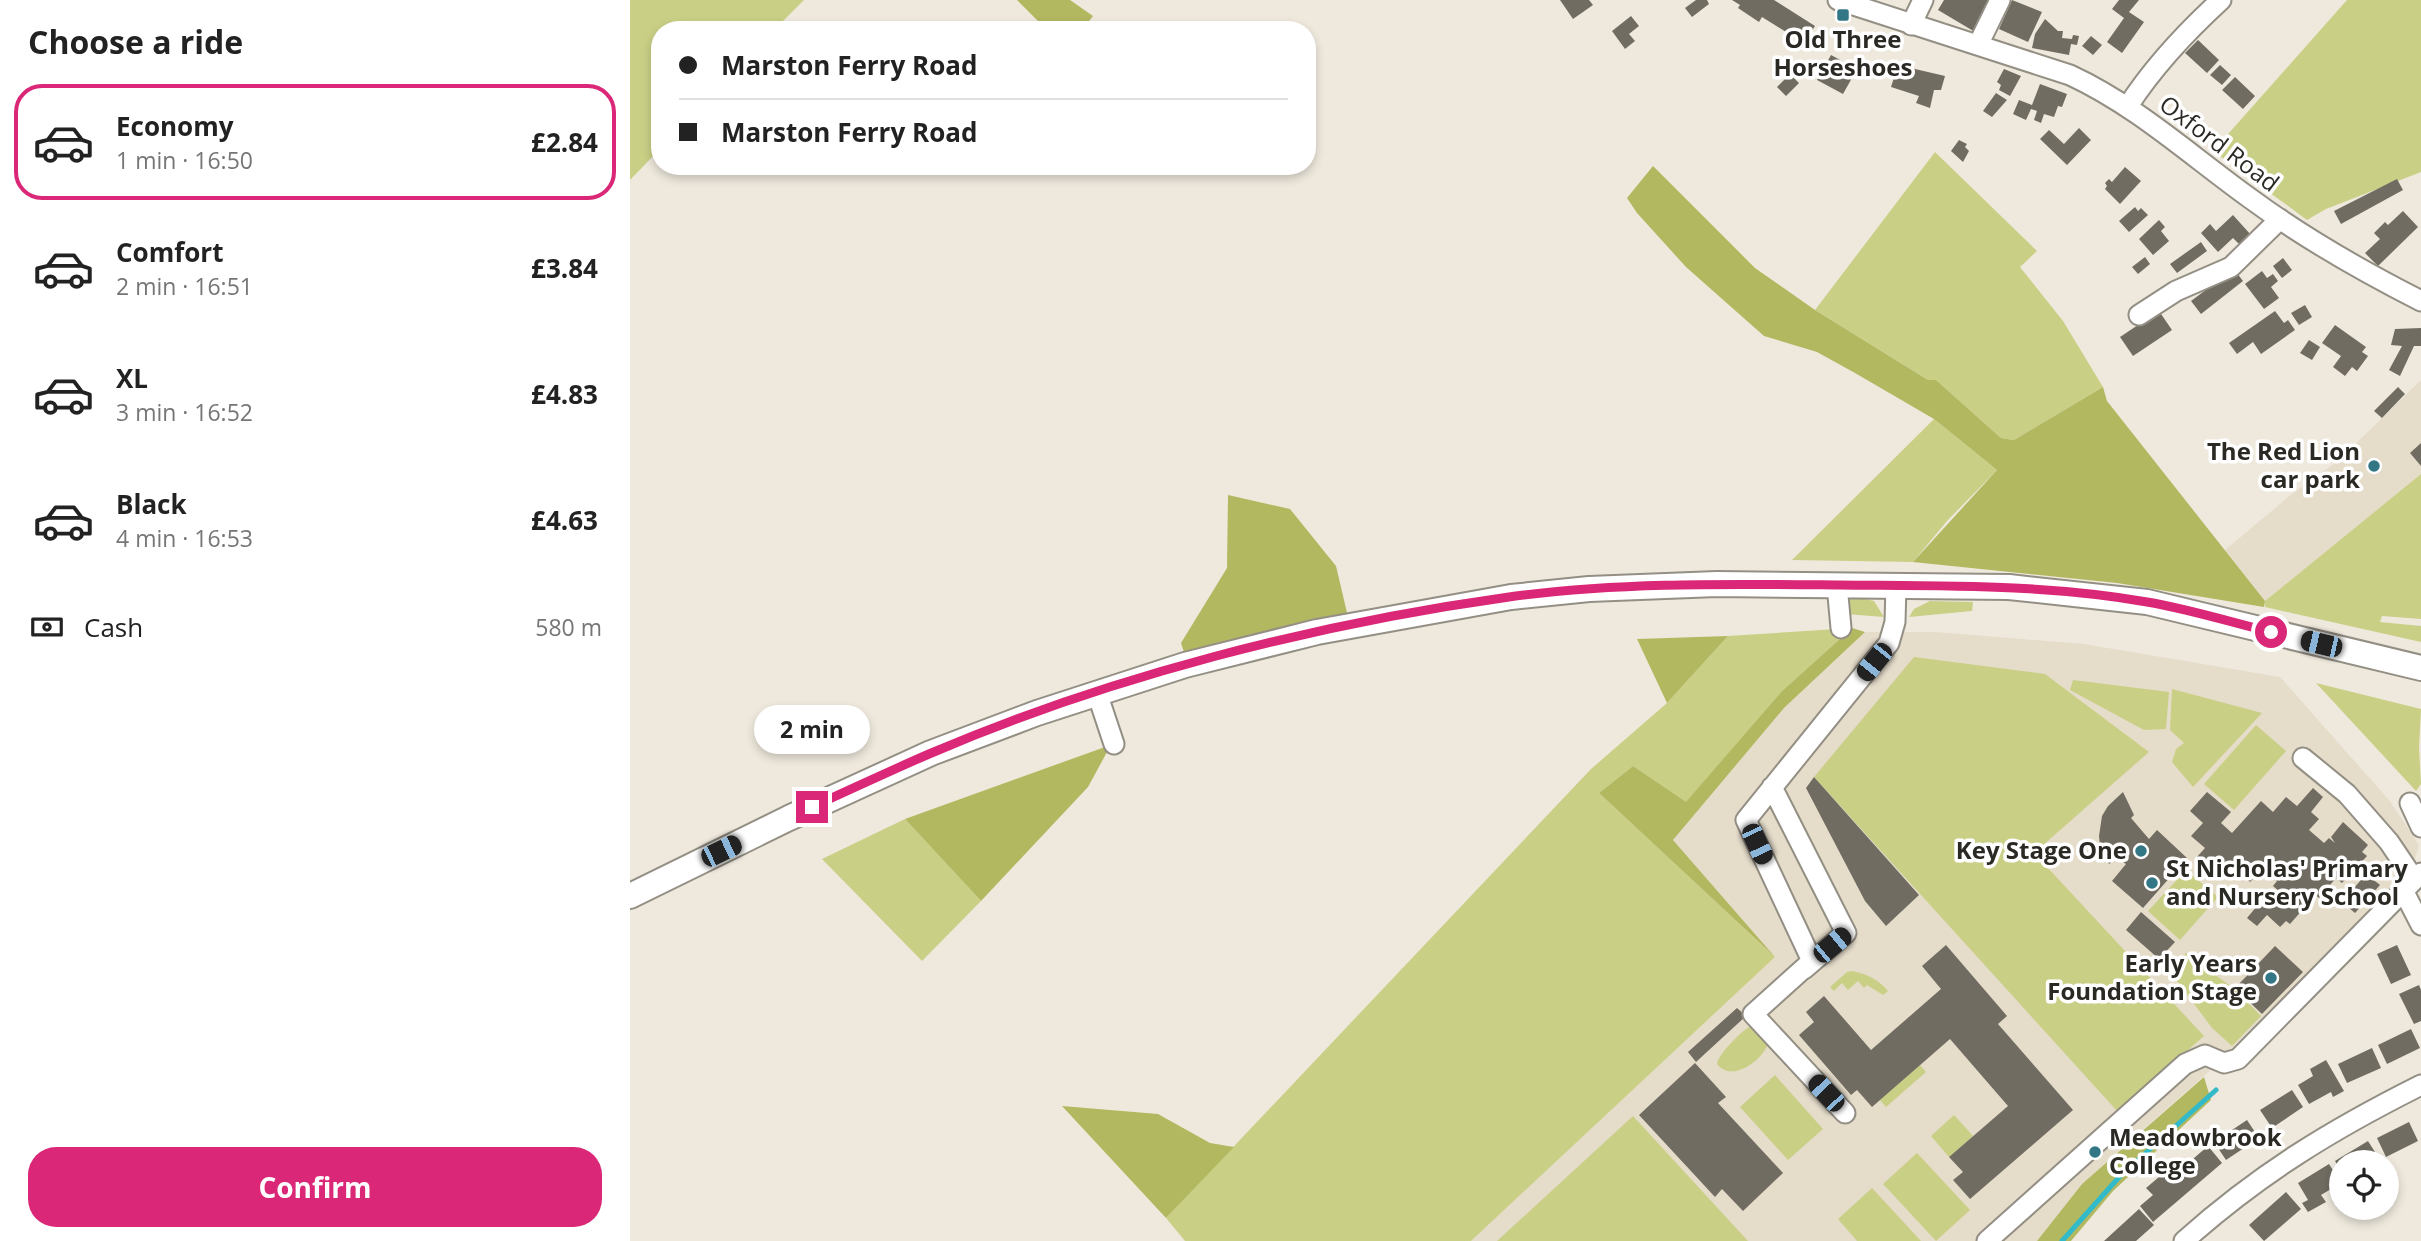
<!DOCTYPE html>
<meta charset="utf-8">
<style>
:root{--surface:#fff;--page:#f6f6f6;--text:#222;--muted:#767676;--line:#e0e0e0;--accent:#db2777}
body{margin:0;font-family:"Open Sans",sans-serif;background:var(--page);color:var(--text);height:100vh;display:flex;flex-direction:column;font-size:26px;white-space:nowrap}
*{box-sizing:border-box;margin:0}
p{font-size:23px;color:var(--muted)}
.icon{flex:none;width:38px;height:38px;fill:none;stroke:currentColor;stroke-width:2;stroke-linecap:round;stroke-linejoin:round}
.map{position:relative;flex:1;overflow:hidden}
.side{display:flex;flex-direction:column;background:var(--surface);width:630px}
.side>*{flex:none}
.hud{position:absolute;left:21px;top:21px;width:665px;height:154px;border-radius:28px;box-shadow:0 4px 10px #0003;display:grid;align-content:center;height:154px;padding:0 28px;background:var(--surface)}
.controls{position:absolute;left:1699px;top:1150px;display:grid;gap:14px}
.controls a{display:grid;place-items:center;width:70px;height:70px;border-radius:50%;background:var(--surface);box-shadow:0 4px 10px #0003;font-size:35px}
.end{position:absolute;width:32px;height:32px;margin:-16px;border:9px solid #db2777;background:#fff;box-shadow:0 0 0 4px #fff}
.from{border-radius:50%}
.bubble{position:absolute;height:49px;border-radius:24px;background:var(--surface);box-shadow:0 4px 10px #0003;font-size:23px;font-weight:700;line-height:49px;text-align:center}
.car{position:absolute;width:21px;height:42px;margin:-21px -10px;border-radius:9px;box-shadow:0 0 5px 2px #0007;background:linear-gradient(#222 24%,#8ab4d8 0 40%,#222 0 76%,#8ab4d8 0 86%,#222 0)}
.hud b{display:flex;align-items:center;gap:24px;height:66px;font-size:26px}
.hud b+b{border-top:2px solid var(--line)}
.hud i{width:18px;height:18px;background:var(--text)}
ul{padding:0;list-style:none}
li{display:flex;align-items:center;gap:21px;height:116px;margin:0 14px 10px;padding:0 14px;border:4px solid transparent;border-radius:28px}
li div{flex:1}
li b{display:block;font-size:26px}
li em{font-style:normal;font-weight:700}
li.active{border-color:var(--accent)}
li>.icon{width:63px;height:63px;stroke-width:1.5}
h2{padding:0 28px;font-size:32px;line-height:84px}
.pay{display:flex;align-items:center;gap:18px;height:77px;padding:0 28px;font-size:26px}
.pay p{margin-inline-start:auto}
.primary-button{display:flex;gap:14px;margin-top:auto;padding:14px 28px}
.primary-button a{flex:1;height:80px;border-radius:28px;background:var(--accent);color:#fff;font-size:28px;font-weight:700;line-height:80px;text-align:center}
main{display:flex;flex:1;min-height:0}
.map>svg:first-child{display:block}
</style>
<main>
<section class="side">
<h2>Choose a ride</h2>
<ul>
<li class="active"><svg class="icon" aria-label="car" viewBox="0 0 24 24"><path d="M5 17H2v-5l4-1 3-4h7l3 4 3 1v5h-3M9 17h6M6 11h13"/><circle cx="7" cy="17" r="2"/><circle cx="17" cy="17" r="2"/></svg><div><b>Economy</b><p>1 min · 16:50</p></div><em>£2.84</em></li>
<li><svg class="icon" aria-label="car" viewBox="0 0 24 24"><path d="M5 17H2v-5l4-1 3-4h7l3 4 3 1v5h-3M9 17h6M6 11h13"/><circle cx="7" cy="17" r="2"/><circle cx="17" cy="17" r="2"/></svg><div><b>Comfort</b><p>2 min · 16:51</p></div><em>£3.84</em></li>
<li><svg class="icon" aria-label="car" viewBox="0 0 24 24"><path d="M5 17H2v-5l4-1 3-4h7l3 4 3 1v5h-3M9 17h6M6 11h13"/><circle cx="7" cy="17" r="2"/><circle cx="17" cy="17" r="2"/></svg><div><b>XL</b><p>3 min · 16:52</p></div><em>£4.83</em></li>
<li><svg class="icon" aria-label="car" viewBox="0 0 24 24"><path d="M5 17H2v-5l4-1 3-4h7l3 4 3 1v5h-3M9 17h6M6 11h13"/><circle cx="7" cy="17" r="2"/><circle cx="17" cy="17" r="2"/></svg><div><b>Black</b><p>4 min · 16:53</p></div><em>£4.63</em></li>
</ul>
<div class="pay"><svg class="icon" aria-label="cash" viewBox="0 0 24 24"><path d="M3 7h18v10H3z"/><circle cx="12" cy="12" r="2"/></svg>Cash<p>580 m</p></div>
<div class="primary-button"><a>Confirm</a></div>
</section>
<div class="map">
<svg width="1791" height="1241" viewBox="0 0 1791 1241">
<rect width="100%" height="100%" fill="#efe9dd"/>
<path fill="#e5dcca" d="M1791 380V474L1635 601 1595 550 1662 494 1708 461Z
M1235 632H1305L1454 644 1650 677 1759 800 1789 845 1783 866 1603 1050 1452 1184 1407 1241H841L1145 957 1043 840 1154 708Z"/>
<path fill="#cacf86" d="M0 0H174L144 30H30V149L0 180Z
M1717 0H1791V172L1696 209 1677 220 1583 151Z
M1305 152 1407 251 1390 267 1433 321 1473 387 1384 440 1371 438 1306 380H1298L1185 310Z
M1304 419 1367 470 1317 521 1283 562 1162 560Z
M1791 474V619L1752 616 1750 622 1791 626V642L1635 607V601Z
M1219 595 1244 601 1254 617 1216 614 1215 599Z
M1300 601 1343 602 1342 611 1279 617 1284 609Z
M1222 628 1152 691 1056 803 1003 766 969 793 1145 957 841 1241H555L536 1218 961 769 1037 703 1098 636Z
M1284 657 1415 674 1519 752 1404 853 1574 1036 1488 1112 1184 777Z
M1443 680 1539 692 1536 729 1514 730 1440 690Z
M1686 683 1791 709 1789 747 1791 784 1786 791Z
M1542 689 1632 713 1563 787 1542 762 1546 749 1554 743 1540 730Z
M1626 725 1656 751 1604 810 1574 784Z
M275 819 351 901 292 961 192 859Z
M1556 870 1588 897 1550 940 1518 911Z
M1556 953 1603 988 1631 1016 1602 1046 1582 1028 1547 981 1538 974Z
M1222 971C1237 974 1248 979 1258 991L1253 995 1237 985 1234 988 1228 981 1218 990 1212 983 1204 991 1200 987 1217 972Z
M1123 1025 1138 1043C1133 1061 1101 1083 1087 1064 1088 1054 1114 1028 1123 1025Z
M1290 1065 1296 1072 1256 1107 1250 1100Z
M1145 1075 1193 1129 1158 1160 1110 1107Z
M1324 1115 1343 1136 1319 1157 1301 1136Z
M1003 1116 1118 1241H867Z
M1287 1153 1340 1210 1306 1241 1253 1184Z
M1242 1188 1291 1241H1227L1208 1219Z"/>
<path fill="#b2b860" d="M387 0H440L463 16 452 30H417Z
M1023 166 1125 268 1185 310 1298 380H1306L1371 438 1384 440 1473 387 1477 401 1635 601 1634 607 1487 583 1283 562 1367 470 1304 419 1225 373 1187 352 1134 336 1056 267 1007 213 997 198Z
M598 495 660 509 706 566 718 617 555 655 551 643 597 568Z
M1222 628 1235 632 1154 708 1043 840 1145 957 969 793 1003 766 1056 802 1152 691Z
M1098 636 1037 703 1007 639Z
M475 747 477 752 458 787 351 901 275 819Z
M1574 1077 1581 1100 1483 1191 1441 1241H1407L1452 1184Z
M432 1106 528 1114 580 1143 604 1147 536 1218Z"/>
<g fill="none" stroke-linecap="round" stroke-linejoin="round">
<path stroke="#33bac8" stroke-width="5" d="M1432 1241 1491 1175 1586 1090"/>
</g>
<path fill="#716c62" d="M930 0H959L963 5 943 19Z
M1066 0H1077L1079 4 1062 17 1055 8Z
M1102 0H1144L1185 26 1174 43 1132 17 1129 22 1108 8 1110 5Z
M1314 0H1358L1362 3 1345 32 1308 10Z
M1382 0 1412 12 1398 42 1369 29Z
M1489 0H1509L1499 12 1514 22 1492 53 1477 42 1494 18 1482 9Z
M1001 16 1009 26 999 34 1005 41 995 49 982 31Z
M1415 19 1428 31H1433L1432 38 1442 39 1443 35 1449 36 1447 45 1441 44 1439 55 1402 48 1405 34Z
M1461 36 1472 45 1463 55 1452 46Z
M1568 40 1589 60 1577 73 1555 53Z
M1201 55 1227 69 1213 94 1187 80Z
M1268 65 1315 76 1311 90H1304L1300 108 1286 103 1289 96 1261 87Z
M1590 65 1601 75 1592 85 1580 75Z
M1374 69 1391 76 1380 96 1369 90 1371 85 1367 82Z
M1160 74 1169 83 1156 96 1147 87Z
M1605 77 1625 96 1613 109 1592 90Z
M1410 84 1437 94 1432 107 1428 106 1424 117 1414 114 1411 123 1404 120 1407 111 1401 109 1396 120 1383 114 1389 100 1402 105Z
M1366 93 1377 100 1362 117 1353 111Z
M1449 128 1461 140 1437 165 1410 139 1419 130 1434 144Z
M1329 140 1337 144 1335 147 1339 151 1333 162 1321 151Z
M1495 167 1511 181 1490 204 1475 189 1477 186 1475 183 1479 179 1482 182Z
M1767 179 1773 190 1711 224 1704 211Z
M1505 207 1508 211 1511 208 1518 215 1499 232 1489 221Z
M1773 211 1788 227 1748 266 1735 253 1750 239 1744 233 1755 222 1758 225Z
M1603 215 1621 235 1610 245 1603 238 1588 252 1571 233 1580 224 1586 231Z
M1529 220 1535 227 1531 231 1539 241 1523 255 1509 239Z
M1571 242 1577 251 1547 273 1540 264Z
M1515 257 1520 264 1508 274 1502 267Z
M1653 258 1662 270 1652 278 1643 266Z
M1604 269 1613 281 1571 314 1561 301Z
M1632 271 1637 278 1643 274 1648 281 1641 287 1649 298 1634 309 1615 284Z
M1675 305 1682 317 1669 325 1661 313Z
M1529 311 1542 330 1503 356 1490 337Z
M1645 311 1654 323 1658 320 1665 330 1631 354 1623 342 1607 354 1599 343Z
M1705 325 1736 347 1732 352 1738 356 1727 371 1722 367 1715 376 1703 367 1711 356 1692 343Z
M1791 328V346H1784L1770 376 1759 370 1772 346 1761 345 1765 329Z
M1679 340 1690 347 1682 360 1670 353Z
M1768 387 1775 394 1752 418 1744 411Z
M1791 443V466L1780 453Z
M1184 777 1289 895 1256 926 1235 901 1176 788Z
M1683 788 1693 797 1681 812 1689 819 1679 830 1694 843 1699 838 1705 843 1701 837 1713 822 1738 845 1732 852 1737 856 1712 883 1706 878 1689 898 1680 890 1676 894 1682 899 1660 924 1656 921 1650 927 1637 915 1627 926 1617 918 1637 894 1643 899 1649 891 1643 886 1647 881 1633 868 1620 882 1609 872 1606 875 1594 865 1585 875 1566 858 1575 848 1561 836 1573 823 1560 811 1577 792 1601 812 1591 823 1602 833 1631 801 1643 812 1656 797 1667 806Z
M1493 792 1504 815 1501 818 1519 839 1527 830 1557 858 1513 908 1482 881 1496 864 1487 858 1479 864 1470 846 1469 836 1472 816 1478 806Z
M1736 874 1750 885 1725 913 1712 902Z
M1511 912 1545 942 1529 959 1496 930Z
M1316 945 1377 1016 1368 1024 1443 1110 1340 1199 1323 1180 1333 1172 1319 1157 1378 1106 1320 1039 1242 1107 1227 1090 1221 1095 1169 1035 1184 1022 1176 1012 1194 996 1241 1050 1311 989 1292 966Z
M1767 945 1781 975 1761 984 1747 954Z
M1645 946 1673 972 1632 1014 1610 993 1614 988 1609 984Z
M1789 985 1791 990V1021L1784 1024 1769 994Z
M1107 1008 1116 1016 1066 1062 1058 1052Z
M1781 1029 1790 1048 1757 1064 1748 1045Z
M1742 1048 1751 1068 1717 1083 1708 1064Z
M1696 1060 1714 1091 1703 1097 1701 1092 1679 1104 1668 1085 1683 1076 1680 1069Z
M1065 1063 1096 1097 1088 1103 1153 1173 1113 1211 1092 1189 1085 1197 1009 1115Z
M1662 1090 1673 1107 1642 1128 1630 1110Z
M1617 1120 1629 1138 1596 1160 1584 1142Z
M1779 1122 1788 1141 1756 1157 1747 1138Z
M1738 1141 1750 1160 1712 1162V1172L1705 1161Z
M1578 1146 1592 1163 1523 1222 1510 1206 1523 1195 1516 1188 1536 1171 1542 1177Z
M1699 1164 1711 1183 1691 1195 1696 1202 1678 1212 1672 1203 1678 1200 1668 1183Z
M1656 1192 1671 1209 1634 1241 1619 1225Z
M1509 1209 1524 1225 1506 1241H1474Z"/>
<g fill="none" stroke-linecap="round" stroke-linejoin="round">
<defs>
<path id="minor" d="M1208 0 1440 75C1507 106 1561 156 1621 199 1674 238 1732 271 1791 301
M1281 25 1293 0
M1348 45 1370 0
M1498 106C1524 66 1556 32 1591 0
M1509 315 1546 291 1601 267 1650 219
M1207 585 1211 628
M467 693 484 744
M1673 758 1717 794 1759 842 1784 879
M1142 787 1216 933 1174 969
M1780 803 1791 827
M1774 892 1791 925
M1215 1113 1123 1014 1182 961 1116 820 1259 643 1265 622 1266 586
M1357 1241 1555 1064 1575 1055 1594 1063 1608 1059 1791 873
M1554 1241C1629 1174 1701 1130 1791 1085"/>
<path id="major" d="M0 896 159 818 301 753 407 713 555 665 687 632 881 597 959 589 1087 584 1379 587 1517 602 1791 668"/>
</defs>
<use href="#minor" stroke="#948f84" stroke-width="23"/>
<use href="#major" stroke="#948f84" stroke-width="28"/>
<use href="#minor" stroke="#fff" stroke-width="19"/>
<use href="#major" stroke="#fff" stroke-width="24"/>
</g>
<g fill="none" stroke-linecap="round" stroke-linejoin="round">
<path stroke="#db2777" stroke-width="9" d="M182 807C221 789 260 771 299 754 478 677 685 624 879 597 988 582 1099 584 1209 585 1312 586 1416 584 1517 602 1559 609 1600 622 1641 632"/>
</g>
<g fill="#337686" stroke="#fff" stroke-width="2.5">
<rect x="1206" y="8" width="14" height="14" rx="3.5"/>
<circle cx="1744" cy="466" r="7"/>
<circle cx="1511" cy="851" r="7"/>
<circle cx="1522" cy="883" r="7"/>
<circle cx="1641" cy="978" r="7"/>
<circle cx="1465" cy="1152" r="7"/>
</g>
<g text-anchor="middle" stroke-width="7" stroke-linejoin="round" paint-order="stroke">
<g font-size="24" font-weight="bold" fill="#2b2924" stroke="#fff" text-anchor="end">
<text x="1213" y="48" text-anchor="middle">Old Three<tspan x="1213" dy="28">Horseshoes</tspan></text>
<text x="1730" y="460">The Red Lion<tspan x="1730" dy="28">car park</tspan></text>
<text x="1497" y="859">Key Stage One</text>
<text x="1536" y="877" text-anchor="start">St Nicholas' Primary<tspan x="1536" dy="28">and Nursery School</tspan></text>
<text x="1627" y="972">Early Years<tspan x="1627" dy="28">Foundation Stage</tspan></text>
<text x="1479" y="1146" text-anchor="start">Meadowbrook<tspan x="1479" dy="28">College</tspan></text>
</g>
<g font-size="24" fill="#2b2924" stroke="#fff">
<text transform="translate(1589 144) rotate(37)" y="8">Oxford Road</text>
</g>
</g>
</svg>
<div class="controls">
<a><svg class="icon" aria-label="locate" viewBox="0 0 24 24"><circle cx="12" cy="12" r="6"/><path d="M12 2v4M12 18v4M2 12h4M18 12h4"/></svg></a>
</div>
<i class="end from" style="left:1641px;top:632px"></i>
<i class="end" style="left:182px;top:807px"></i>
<div class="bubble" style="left:124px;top:705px;width:116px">2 min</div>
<i class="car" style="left:1691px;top:644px;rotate:283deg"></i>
<i class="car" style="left:1244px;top:662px;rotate:219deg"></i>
<i class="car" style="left:1127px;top:844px;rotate:155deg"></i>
<i class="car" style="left:91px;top:851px;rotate:64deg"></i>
<i class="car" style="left:1202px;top:945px;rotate:50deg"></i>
<i class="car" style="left:1196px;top:1093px;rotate:317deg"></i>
<div class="hud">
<b><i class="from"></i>Marston Ferry Road</b>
<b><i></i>Marston Ferry Road</b>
</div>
</div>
</main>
